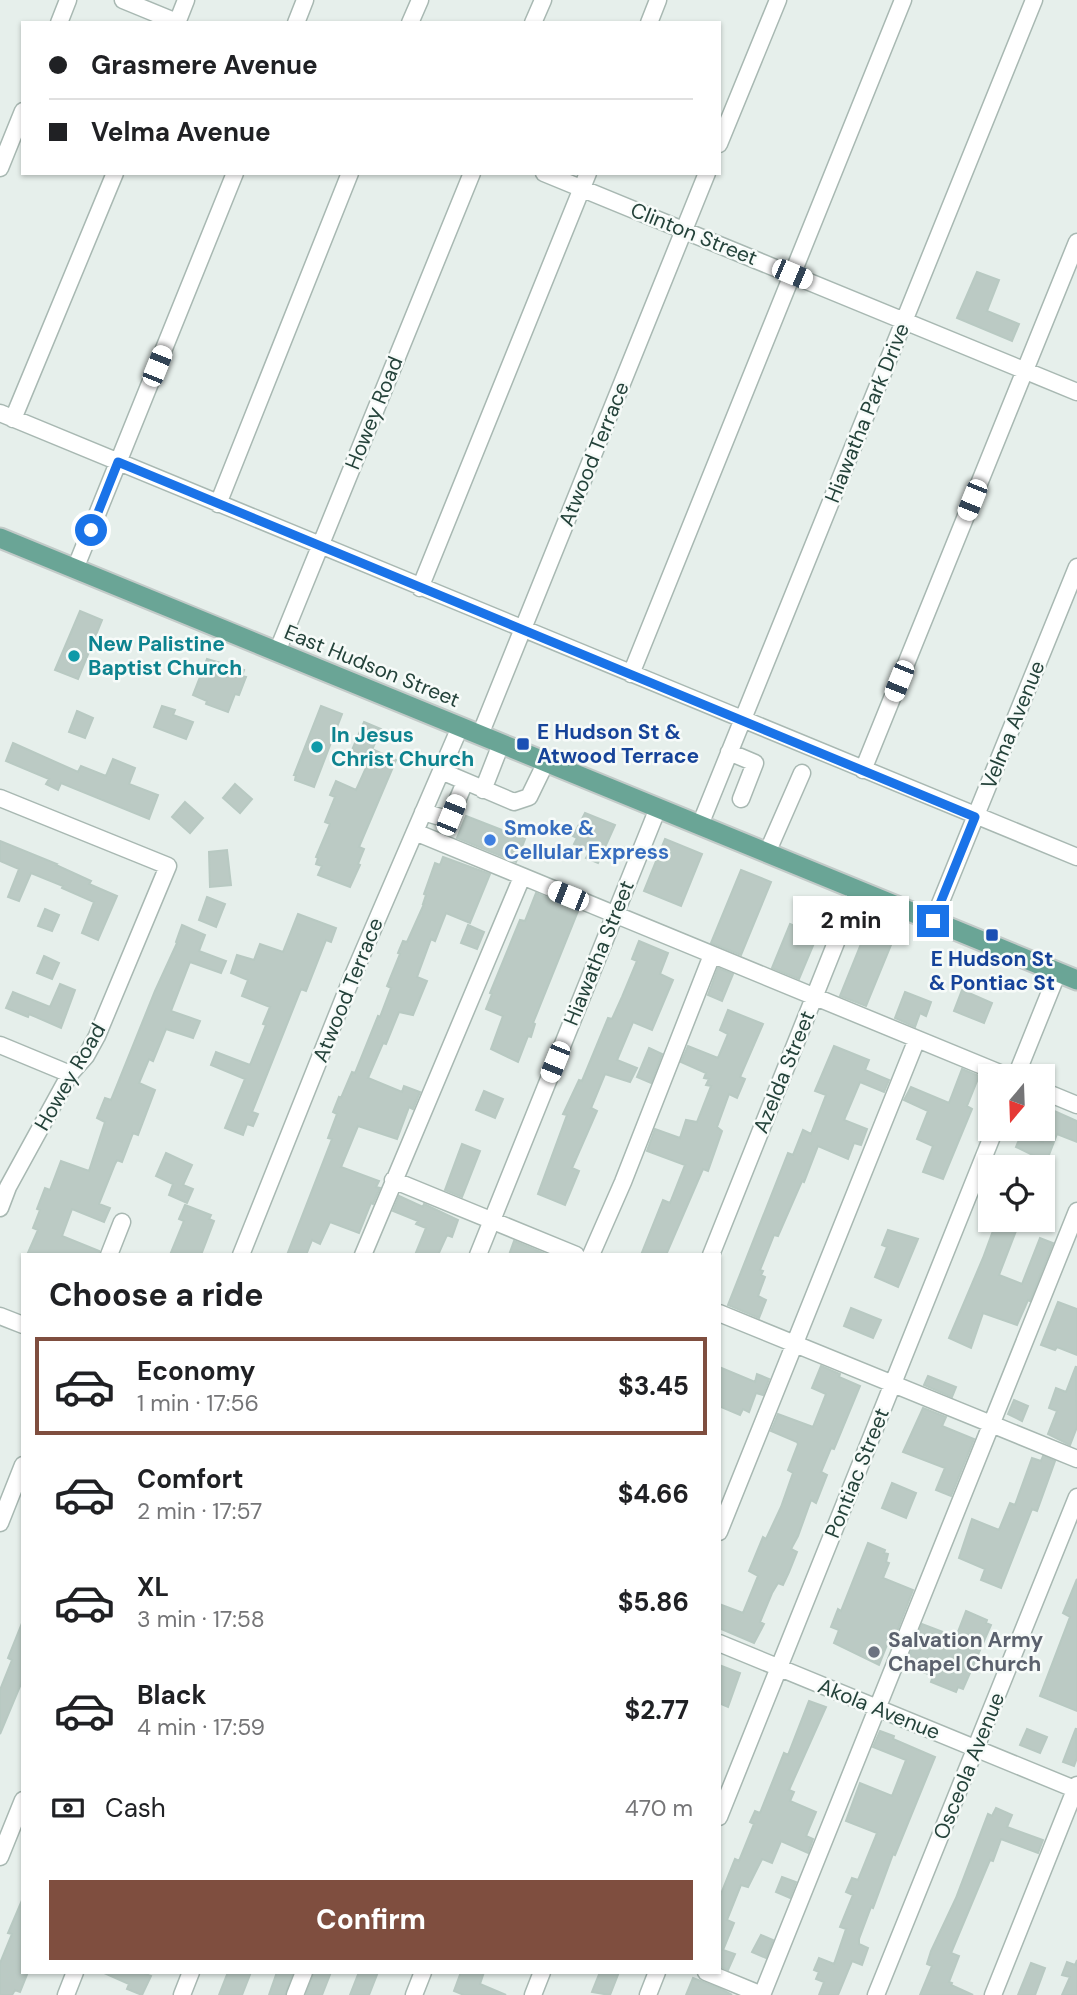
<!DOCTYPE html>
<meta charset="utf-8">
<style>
:root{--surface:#fff;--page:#f2f2f2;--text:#202124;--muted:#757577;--line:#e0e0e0;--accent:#7f4e3f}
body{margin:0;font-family:"DM Sans",sans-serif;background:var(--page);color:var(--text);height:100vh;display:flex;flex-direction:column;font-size:26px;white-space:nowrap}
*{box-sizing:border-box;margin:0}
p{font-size:23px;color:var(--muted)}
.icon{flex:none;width:38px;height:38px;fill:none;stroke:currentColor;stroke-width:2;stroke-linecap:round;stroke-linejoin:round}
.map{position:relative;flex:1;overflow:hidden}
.sheet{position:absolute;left:21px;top:1253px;width:700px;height:721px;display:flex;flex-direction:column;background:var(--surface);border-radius:0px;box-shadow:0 2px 5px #0004}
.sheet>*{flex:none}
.banner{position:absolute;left:21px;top:21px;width:700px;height:154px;border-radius:0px;box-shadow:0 2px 5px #0004;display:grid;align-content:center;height:154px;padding:0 28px;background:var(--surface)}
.needle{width:46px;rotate:199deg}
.fabs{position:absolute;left:978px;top:1064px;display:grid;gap:14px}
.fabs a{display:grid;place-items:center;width:77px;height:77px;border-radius:0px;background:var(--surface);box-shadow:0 2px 5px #0004;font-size:35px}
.end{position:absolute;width:32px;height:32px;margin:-16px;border:9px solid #1a73e8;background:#fff;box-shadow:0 0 0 4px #fff}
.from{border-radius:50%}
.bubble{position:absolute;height:49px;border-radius:0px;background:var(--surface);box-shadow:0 2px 5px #0004;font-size:23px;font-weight:700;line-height:49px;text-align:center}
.car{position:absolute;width:21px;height:42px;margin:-21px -10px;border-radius:9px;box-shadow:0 0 5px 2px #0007;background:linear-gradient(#fff 24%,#345 0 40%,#fff 0 76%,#345 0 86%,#fff 0)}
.banner b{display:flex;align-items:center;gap:24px;height:66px;font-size:26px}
.banner b+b{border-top:2px solid var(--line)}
.banner i{width:18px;height:18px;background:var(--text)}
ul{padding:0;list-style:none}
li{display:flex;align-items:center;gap:21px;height:98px;margin:0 14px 10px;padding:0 14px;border:4px solid transparent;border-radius:0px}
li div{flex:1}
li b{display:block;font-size:26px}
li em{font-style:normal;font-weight:700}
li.current{border-color:var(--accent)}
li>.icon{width:63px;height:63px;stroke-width:1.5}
h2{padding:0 28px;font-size:32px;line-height:84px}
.pay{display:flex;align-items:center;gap:18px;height:77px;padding:0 28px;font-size:26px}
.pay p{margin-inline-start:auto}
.primary-button{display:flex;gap:14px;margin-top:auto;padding:14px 28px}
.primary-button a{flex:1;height:80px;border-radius:0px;background:var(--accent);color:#fff;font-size:28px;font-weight:700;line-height:80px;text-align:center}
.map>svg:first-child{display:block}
</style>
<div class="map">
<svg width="1077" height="1995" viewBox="0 0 1077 1995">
<rect width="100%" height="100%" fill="#e6efeb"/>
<path fill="#bbcac4" stroke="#b8c9c2" stroke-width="2" d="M977 272 999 280 987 311 1019 324 1012 341 957 318Z
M80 611 102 620 78 679 55 670Z
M207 659 244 670 242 676 246 677 239 695 235 694 228 712 206 704 207 701 193 695Z
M162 706 175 710 173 715 193 722 186 739 154 727Z
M321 706 342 714 314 787 295 780 296 775H294Z
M77 711 93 718 85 738 69 732Z
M364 722 381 729 369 757 352 750Z
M13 743 78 772 81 766 106 776 113 759 135 768 129 784 158 795 149 819 61 783 58 790 46 784 49 779 6 761Z
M374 750 396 760 359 847 364 849 358 864 360 865 350 887 318 875 322 866 316 864 318 858 316 857 330 824 325 822 335 797 330 795 336 781 356 790Z
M235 784 252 799 240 813 223 798Z
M185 802 203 818 190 833 172 817Z
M585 813 615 825 598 863 586 858 590 851 574 844 577 838 573 836Z
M466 816 525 839 516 862 457 838Z
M665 839 702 854 681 906 644 891Z
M0 841 57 864 56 865 91 881 89 884 117 896 98 940 82 933 94 902 62 888 63 886 31 873 19 901 8 897 19 869 0 861Z
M227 850 231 885 210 887 209 852Z
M443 857 490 874 470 923 446 913 435 941 431 939 417 977 427 981 413 1015 399 1012 386 1044 383 1043 368 1078 402 1092 404 1086 420 1092 413 1109 409 1107 397 1139 358 1126 341 1167 379 1181 376 1187 380 1188 373 1204 371 1203 359 1233 330 1222 320 1244 312 1240 306 1255H287L332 1139 328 1138 337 1114 333 1112 339 1097 341 1098 352 1072 355 1073 378 1016 380 1017 391 988 387 986 400 954 398 953 403 941 407 942 424 904H423L426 895 424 894 435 863 440 865Z
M741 870 771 882 741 955 711 943Z
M536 893 578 911 533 1023 535 1024 531 1037 528 1036 518 1062 491 1049 503 1016 486 1009 492 994 490 993 520 920 525 921Z
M207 897 225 904 216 927 199 920Z
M45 909 59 915 52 931 38 926Z
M298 914 336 928 331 942 326 940 306 991 301 989 252 1112 258 1114 253 1126 247 1124 243 1135 225 1128 245 1079 211 1065 216 1052 250 1065 266 1025 263 1024 270 1007 242 996 248 980 231 973 237 955 254 960 260 944 283 952Z
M790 924 817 936 799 979 772 968Z
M182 925 205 935 199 951 226 961 221 973 190 962 171 1011 200 1021 193 1038 166 1029 153 1061 149 1059 139 1083 155 1090 138 1135 133 1133 122 1162 117 1160 115 1164 99 1204 110 1208 104 1222 72 1209 62 1236 99 1251V1255H27L38 1230 33 1228 40 1210 37 1209 45 1188 50 1190 61 1161 89 1171 105 1122 97 1118 105 1098 111 1100 155 991 177 943 176 942Z
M468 925 484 932 477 949 461 943Z
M867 929 893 940 866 1006 840 996Z
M639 941 668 953 660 974 673 980 652 1030 633 1022 617 1060 637 1068 630 1082 605 1074 591 1108 597 1111 572 1168 579 1171 565 1205 538 1194 567 1115 563 1114 579 1080 582 1081 608 1018 612 1019 622 997 637 961 632 959Z
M44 956 59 963 52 979 37 973Z
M718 968 733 974 722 1001 708 995Z
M60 984 75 990 61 1028 29 1014 28 1017 6 1008 13 992 50 1007Z
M962 990 992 1003 984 1023 954 1011Z
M905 992 931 1002 926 1016 920 1013 915 1027 895 1018Z
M728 1010 763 1024 740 1077 745 1079 737 1098 729 1094 717 1127 722 1131 708 1171 703 1169 666 1255H641L663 1200 670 1203 685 1165 647 1151 655 1129 680 1138 686 1120 697 1122 711 1086 706 1085 709 1079 704 1078 706 1073 681 1062 688 1046 718 1058 728 1034 720 1030Z
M834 1046 869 1060 865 1070 889 1080 884 1092 860 1082 844 1120 867 1129 861 1145 854 1143 848 1159 818 1146 804 1182 802 1181 778 1236 774 1235 760 1270 763 1271 761 1275 765 1277 758 1296 766 1300 759 1318 728 1305 788 1153 793 1155 803 1130 811 1134 826 1095 815 1091Z
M649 1048 662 1054 651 1083 637 1077Z
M962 1069 979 1076 967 1106 972 1109 943 1179 923 1172 933 1146 917 1139 928 1111 904 1100 911 1087 949 1103Z
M484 1091 503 1099 495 1118 476 1110Z
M1043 1106 1077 1121V1142L1057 1134 1044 1168 1043 1160 1016 1147 1021 1135 1043 1142Z
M462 1144 480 1151 462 1197 445 1190Z
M166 1153 192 1165 183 1185 193 1189 187 1203 169 1195 173 1184 156 1176Z
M399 1196 423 1207 424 1204 458 1220 452 1237 447 1235 438 1255H415L426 1228 416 1224 418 1221 393 1211Z
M185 1205 211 1215 209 1219 214 1221 201 1255H170L184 1221 179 1219Z
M997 1220H1011L1019 1223 999 1275 1022 1284 1040 1238 1053 1243 1030 1301 1028 1300 1017 1325 983 1313 971 1348 949 1338 983 1258Z
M888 1230 918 1239 898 1287 875 1277 887 1247 882 1245Z
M514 1241 548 1255H509Z
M1058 1302 1077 1309V1355L1057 1347 1055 1350 1041 1345Z
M851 1308 881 1320 873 1338 844 1326Z
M821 1366 840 1374 839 1377 860 1386 834 1449 831 1448 821 1472 827 1475 816 1503 811 1500 798 1536 791 1549 797 1552 789 1572 783 1585 778 1583 772 1593 760 1622 764 1624 754 1643 719 1628V1604L743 1613 758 1576 749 1571 763 1537 766 1539 781 1507 793 1473 788 1470 798 1444 797 1442 771 1431 778 1414 813 1427 826 1394 812 1388Z
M1076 1366 1077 1427 1070 1445 1048 1434 1057 1411 1049 1408 1056 1388 1066 1392Z
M719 1367 755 1382 757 1374 769 1379 763 1395 756 1393 749 1412 743 1409 740 1415 719 1406Z
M928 1376 956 1387 952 1397 924 1385Z
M1014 1400 1028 1406 1022 1421 1008 1414Z
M923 1408 946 1417 942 1426 974 1439 951 1496 936 1490 945 1468 903 1452Z
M1043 1456 1055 1461 1037 1511 1032 1509 1001 1588 981 1580 985 1569 959 1558 972 1519 999 1530 1010 1503 1015 1505 1032 1458 1041 1461Z
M892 1483 916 1493 906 1518 882 1508Z
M868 1543 885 1550 884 1553 888 1554 886 1562 889 1563 883 1578 913 1590 897 1631 893 1630 879 1665 834 1643 839 1630 831 1627 838 1609 841 1611Z
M1077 1579V1711L1040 1696 1070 1617 1063 1613Z
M966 1611 987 1620 986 1623 991 1625 963 1689 958 1687 956 1692 931 1682 933 1676 906 1665 922 1624 956 1637Z
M22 1623 23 1679 0 1734V1690L12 1660 8 1658Z
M719 1665 740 1673 728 1707 719 1703Z
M809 1701 826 1707 789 1790 794 1792 790 1801 816 1812 806 1836 813 1839 808 1853 781 1841 772 1863 762 1859 748 1887 741 1885 727 1920 734 1923 723 1950 735 1954 728 1970 719 1966V1899L735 1859 739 1861 754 1824 750 1822 755 1811 760 1813 784 1753 788 1755Z
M1076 1728 1077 1758 1074 1766 1063 1762Z
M1027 1729 1047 1737 1040 1753 1020 1745Z
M880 1731 894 1736 893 1739 935 1757 895 1855 893 1854 873 1908 871 1907 859 1939V1944L868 1948 862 1965 852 1961 838 1995H819L824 1982 816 1979 819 1972 814 1970 819 1958 834 1964 846 1929 840 1927 853 1895 846 1892 852 1878 858 1880 877 1833 846 1821 860 1783 892 1796 906 1760 873 1747Z
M996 1808 1012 1815 1007 1827 1043 1840 1038 1853 1001 1839 993 1861 990 1860 951 1953 959 1956 949 1982 952 1983 951 1985 973 1995H920L932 1966 927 1964 931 1951 956 1898 988 1814 992 1816Z
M782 1877 796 1882 790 1898 776 1892Z
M23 1898V1972H28L20 1992 15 1990 12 1995H0V1963L12 1934 8 1933Z
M761 1935 773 1940 766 1958 752 1952Z
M1077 1960V1995H1062L1070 1977 1062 1975 1067 1962 1075 1965Z
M1031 1963 1045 1968 1035 1995H1018Z
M102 1972H141L151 1976 142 1995 127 1989 129 1984Z
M228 1972H251L242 1995H219Z
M277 1972H293L285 1995H269Z
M314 1972H331L322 1995H306Z
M359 1972H378L369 1995H350Z
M461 1972H484L480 1984 506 1995H464L454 1991Z
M600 1972H619L610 1995 592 1992Z
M693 1978 721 1989 732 1995H686Z"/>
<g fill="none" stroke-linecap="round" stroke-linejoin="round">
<defs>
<path id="minor" d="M123 0 179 23
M59 23 68 0
M177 23 186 0
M296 23 305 0
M410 23 420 0
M533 23 543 0
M649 23 658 0
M719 144 778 0
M0 168 23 111
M544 173 1077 392
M0 413 1077 857
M13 419 115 173
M218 504 350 173
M75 569 235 173
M420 588 588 173
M277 652 472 173
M631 674 903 0
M480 735 707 173
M729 752 755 763 741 799
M863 770 1077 242
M441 771 514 802 529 797 546 762
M483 790 501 744
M0 798 168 866 97 1036 86 1056 70 1074 8 1187 0 1208
M423 812 447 819 451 815 465 782
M700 825 1034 0
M415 832 1007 1076
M767 853 802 773
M933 921 1077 567
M0 1045 70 1074
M1016 1076 1058 972
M1043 1091 1077 1105
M393 1180 576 1255
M109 1255 122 1222
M241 1255 351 980 460 727
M363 1255 522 877
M478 1255 658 808
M591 1255 623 1182 712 955
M711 1255 857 890
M719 1313 1077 1459
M0 1316 23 1325
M0 1523 23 1465
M719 1532 917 1039
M719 1643 1077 1790
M719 1817 995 1129
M0 1857 23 1800
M706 1972 762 1995
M66 1995 75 1972
M182 1995 191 1972
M295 1995 304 1972
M414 1995 423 1972
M533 1995 542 1972
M648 1995 657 1972
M762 1995 1077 1211
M876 1995 1077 1497
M993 1995 1077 1785"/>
<path id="major" d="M0 538 1077 980"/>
</defs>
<use href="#minor" stroke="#a8b8b2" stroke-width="19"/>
<use href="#major" stroke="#c2cac8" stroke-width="23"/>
<use href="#minor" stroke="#fff" stroke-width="16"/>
<use href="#major" stroke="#6aa596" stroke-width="19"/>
</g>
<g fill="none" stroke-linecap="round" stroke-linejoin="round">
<path stroke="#1a73e8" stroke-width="9" d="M91 530 118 462 975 817 933 921"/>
</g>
<g fill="#0f9aa8" stroke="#f7fbf9" stroke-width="2.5">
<circle cx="74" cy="656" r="7"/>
<circle cx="317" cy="747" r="7"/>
</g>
<g fill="#1a4fb4" stroke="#f7fbf9" stroke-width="2.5">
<rect x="516" y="737" width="14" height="14" rx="3.5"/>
<rect x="985" y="928" width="14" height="14" rx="3.5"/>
</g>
<circle fill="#3f7fe0" stroke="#f7fbf9" stroke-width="2.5" cx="490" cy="840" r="7"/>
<circle fill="#6b7280" stroke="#f7fbf9" stroke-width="2.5" cx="874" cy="1652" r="7"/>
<g text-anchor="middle" stroke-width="5" stroke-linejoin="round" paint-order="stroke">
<g font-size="21" fill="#24423a" stroke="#f7fbf9">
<text transform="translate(694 234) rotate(22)" y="7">Clinton Street</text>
<text transform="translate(374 413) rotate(-68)" y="7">Howey Road</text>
<text transform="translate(867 413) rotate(-68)" y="7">Hiawatha Park Drive</text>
<text transform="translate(594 454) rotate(-68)" y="7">Atwood Terrace</text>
<text transform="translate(372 666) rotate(22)" y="7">East Hudson Street</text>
<text transform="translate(1013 725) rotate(-68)" y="7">Velma Avenue</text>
<text transform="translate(599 953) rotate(-68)" y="7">Hiawatha Street</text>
<text transform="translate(348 990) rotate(-68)" y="7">Atwood Terrace</text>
<text transform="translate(784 1072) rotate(-68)" y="7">Azelda Street</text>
<text transform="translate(70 1077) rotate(-60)" y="7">Howey Road</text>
<text transform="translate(857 1473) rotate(-68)" y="7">Pontiac Street</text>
<text transform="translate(879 1709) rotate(22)" y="7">Akola Avenue</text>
<text transform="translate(969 1766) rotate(-68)" y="7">Osceola Avenue</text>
</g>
<g font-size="21" font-weight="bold" fill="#0d838f" stroke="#f7fbf9" text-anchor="start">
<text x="88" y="651">New Palistine<tspan x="88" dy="24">Baptist Church</tspan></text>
<text x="331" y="742">In Jesus<tspan x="331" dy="24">Christ Church</tspan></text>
</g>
<g font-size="21" font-weight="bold" fill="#164399" stroke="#f7fbf9" text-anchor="start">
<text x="537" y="739">E Hudson St &amp;<tspan x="537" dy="24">Atwood Terrace</tspan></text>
<text x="992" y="966" text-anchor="middle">E Hudson St<tspan x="992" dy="24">&amp; Pontiac St</tspan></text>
</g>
<g font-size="21" font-weight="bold" fill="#366cbe" stroke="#f7fbf9" text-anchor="start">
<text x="504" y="835">Smoke &amp;<tspan x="504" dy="24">Cellular Express</tspan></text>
</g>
<g font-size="21" font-weight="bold" fill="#5b616d" stroke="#f7fbf9" text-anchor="start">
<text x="888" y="1647">Salvation Army<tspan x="888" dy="24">Chapel Church</tspan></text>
</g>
</g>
</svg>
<div class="fabs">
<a><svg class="needle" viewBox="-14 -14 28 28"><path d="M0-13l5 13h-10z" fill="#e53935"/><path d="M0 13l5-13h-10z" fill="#757577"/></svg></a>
<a><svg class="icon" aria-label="locate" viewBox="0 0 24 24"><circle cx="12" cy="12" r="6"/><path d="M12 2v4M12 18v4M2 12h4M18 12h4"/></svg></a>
</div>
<i class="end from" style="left:91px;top:530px"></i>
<i class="end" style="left:933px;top:921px"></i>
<div class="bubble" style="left:793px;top:896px;width:116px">2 min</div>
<i class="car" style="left:792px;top:274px;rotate:113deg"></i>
<i class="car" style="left:157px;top:366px;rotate:22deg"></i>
<i class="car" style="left:972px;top:500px;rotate:202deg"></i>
<i class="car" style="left:899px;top:681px;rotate:202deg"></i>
<i class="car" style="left:451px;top:815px;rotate:22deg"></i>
<i class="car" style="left:568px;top:896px;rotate:292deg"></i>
<i class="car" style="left:555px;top:1062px;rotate:202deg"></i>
<div class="banner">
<b><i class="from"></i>Grasmere Avenue</b>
<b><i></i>Velma Avenue</b>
</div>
<section class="sheet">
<h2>Choose a ride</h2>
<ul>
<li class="current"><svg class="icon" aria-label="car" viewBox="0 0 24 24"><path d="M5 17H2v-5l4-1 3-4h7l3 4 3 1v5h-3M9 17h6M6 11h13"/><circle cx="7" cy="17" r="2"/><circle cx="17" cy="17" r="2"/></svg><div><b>Economy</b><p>1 min · 17:56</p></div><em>$3.45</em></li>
<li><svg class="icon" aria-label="car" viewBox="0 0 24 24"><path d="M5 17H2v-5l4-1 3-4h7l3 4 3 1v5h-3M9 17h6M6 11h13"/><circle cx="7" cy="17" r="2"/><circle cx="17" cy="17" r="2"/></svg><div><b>Comfort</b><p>2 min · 17:57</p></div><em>$4.66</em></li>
<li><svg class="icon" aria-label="car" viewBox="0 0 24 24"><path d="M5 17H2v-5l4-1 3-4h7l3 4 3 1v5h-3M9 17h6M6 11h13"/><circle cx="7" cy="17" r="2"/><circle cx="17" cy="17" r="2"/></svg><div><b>XL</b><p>3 min · 17:58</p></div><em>$5.86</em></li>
<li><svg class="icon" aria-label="car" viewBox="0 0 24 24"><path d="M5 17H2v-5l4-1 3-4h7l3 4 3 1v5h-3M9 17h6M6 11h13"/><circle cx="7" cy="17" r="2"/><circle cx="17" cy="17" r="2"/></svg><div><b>Black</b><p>4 min · 17:59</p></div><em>$2.77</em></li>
</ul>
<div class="pay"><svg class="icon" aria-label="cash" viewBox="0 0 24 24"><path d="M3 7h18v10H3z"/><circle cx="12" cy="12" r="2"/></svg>Cash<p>470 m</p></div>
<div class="primary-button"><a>Confirm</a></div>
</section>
</div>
